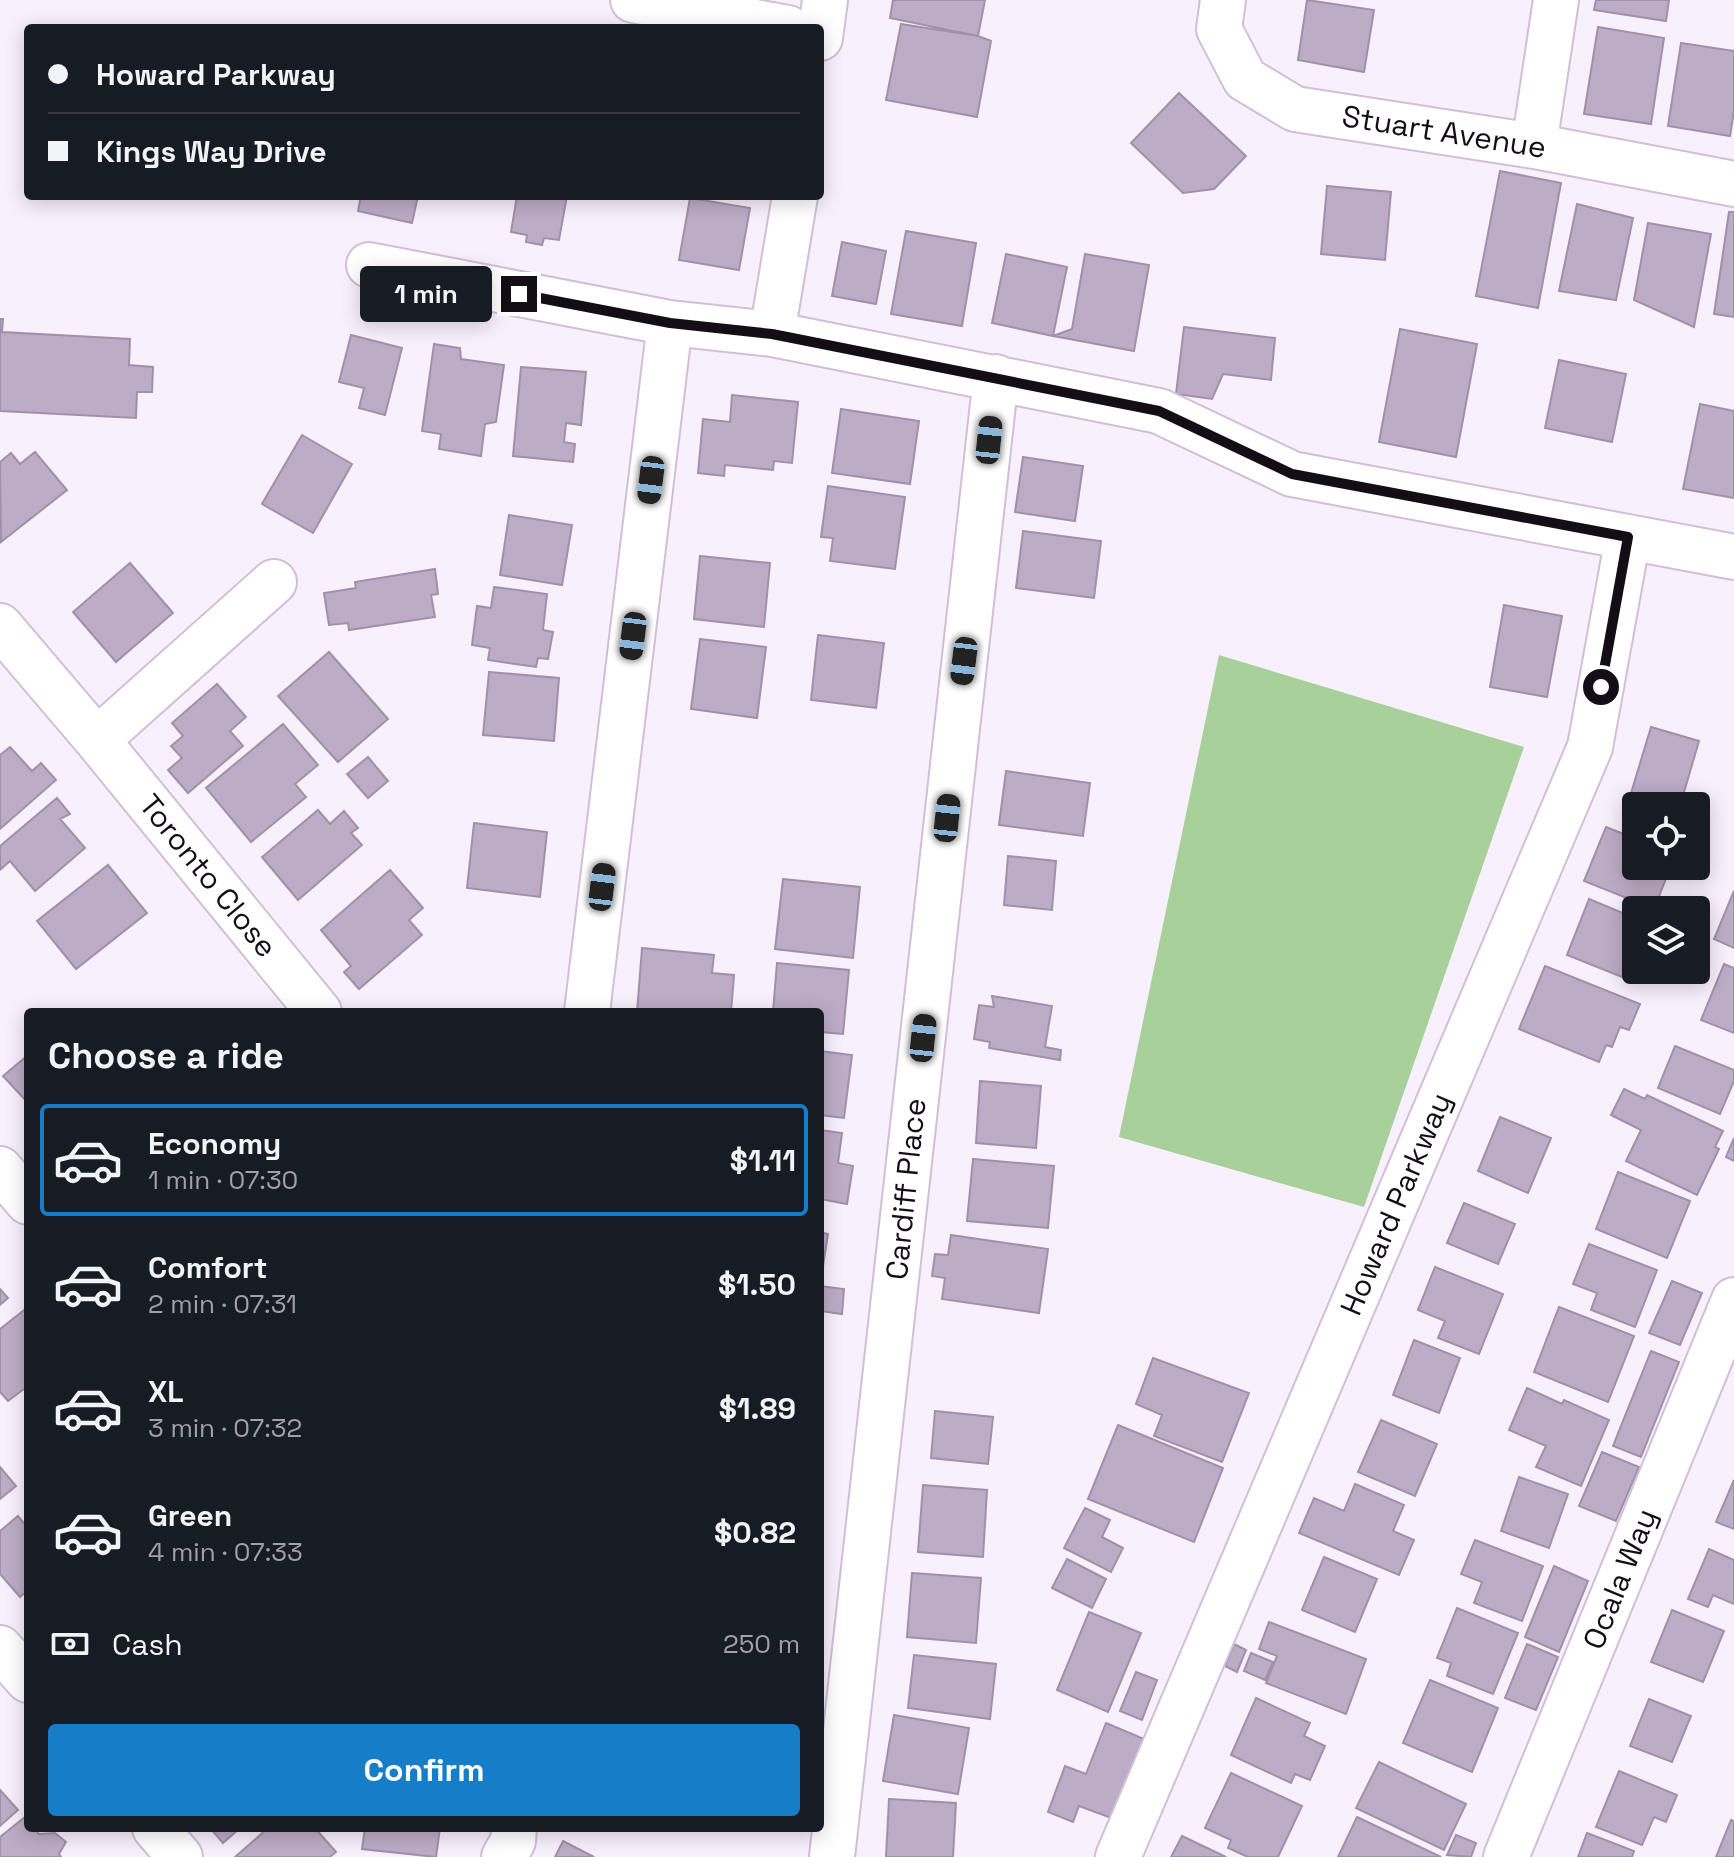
<!DOCTYPE html>
<meta charset="utf-8">
<style>
:root{--surface:#171b24;--page:#20242c;--text:#f1f3f6;--muted:#9ea1a6;--line:#363941;--accent:#167ec9}
body{margin:0;font-family:"Space Grotesk",sans-serif;background:var(--page);color:var(--text);height:100vh;display:flex;flex-direction:column;font-size:30px;white-space:nowrap}
*{box-sizing:border-box;margin:0}
p{font-size:26px;color:var(--muted)}
.icon{flex:none;width:44px;height:44px;fill:none;stroke:currentColor;stroke-width:2;stroke-linecap:round;stroke-linejoin:round}
.map{position:relative;flex:1;overflow:hidden}
.details{position:absolute;left:24px;top:1008px;width:800px;height:824px;display:flex;flex-direction:column;background:var(--surface);border-radius:8px;box-shadow:0 4px 20px #0003}
.details>*{flex:none}
.guide{position:absolute;left:24px;top:24px;width:800px;height:176px;border-radius:8px;box-shadow:0 4px 20px #0003;display:grid;align-content:center;height:176px;padding:0 24px;background:var(--surface)}
.buttons{position:absolute;left:1622px;top:792px;display:grid;gap:16px}
.buttons a{display:grid;place-items:center;width:88px;height:88px;border-radius:8px;background:var(--surface);box-shadow:0 4px 20px #0003;font-size:40px}
.end{position:absolute;width:36px;height:36px;margin:-18px;border:10px solid #130d16;background:#fff;box-shadow:0 0 0 4px #fff}
.from{border-radius:50%}
.bubble{position:absolute;height:56px;border-radius:8px;background:var(--surface);box-shadow:0 4px 20px #0003;font-size:26px;font-weight:600;line-height:56px;text-align:center}
.car{position:absolute;width:24px;height:48px;margin:-24px -12px;border-radius:10px;box-shadow:0 0 6px 2px #0007;background:linear-gradient(#222 24%,#8ab4d8 0 40%,#222 0 76%,#8ab4d8 0 86%,#222 0)}
.guide b{display:flex;align-items:center;gap:28px;height:76px;font-size:30px}
.guide b+b{border-top:2px solid var(--line)}
.guide i{width:20px;height:20px;background:var(--text)}
ul{padding:0;list-style:none}
li{display:flex;align-items:center;gap:24px;height:112px;margin:0 16px 12px;padding:0 8px;border:4px solid transparent;border-radius:8px}
li div{flex:1}
li b{display:block;font-size:30px}
li em{font-style:normal;font-weight:600}
li.selected{border-color:var(--accent)}
li>.icon{width:72px;height:72px;stroke-width:1.5}
h2{padding:0 24px;font-size:36px;line-height:96px}
.pay{display:flex;align-items:center;gap:20px;height:88px;padding:0 24px;font-size:30px}
.pay p{margin-inline-start:auto}
.cta{display:flex;gap:16px;margin-top:auto;padding:16px 24px}
.cta a{flex:1;height:92px;border-radius:8px;background:var(--accent);color:#fff;font-size:32px;font-weight:600;line-height:92px;text-align:center}
.map>svg:first-child{display:block}
</style>
<div class="map">
<svg width="1734" height="1857" viewBox="0 0 1734 1857">
<rect width="100%" height="100%" fill="#f8f0fc"/>
<path fill="#a7d09a" d="M1219 655 1524 747 1364 1207 1119 1137Z"/>
<path fill="#bdacc6" stroke="#a190a9" stroke-width="2" d="M893 0H985L978 36 890 18Z
M1307 0 1374 10 1364 72 1298 60Z
M1596 0H1669L1666 21 1594 10Z
M901 24 978 36 991 41 977 117 886 100Z
M1598 27 1664 38 1651 124 1584 114Z
M1681 43 1734 51V111L1730 136 1668 126Z
M1179 93 1246 156 1214 189 1183 193 1131 143Z
M1500 171 1561 183 1538 308 1476 296Z
M1327 186 1391 192 1385 260 1321 254Z
M361 196H418L412 223 358 211Z
M517 196H567L559 240 544 238 542 245 526 242 527 235 511 232Z
M690 198 750 208 739 270 679 260Z
M1577 204 1633 218 1616 300 1559 291Z
M1729 212H1734V317L1714 314Z
M1648 223 1711 234 1694 327 1634 300Z
M906 231 976 243 962 326 891 314Z
M842 242 886 251 876 304 832 296Z
M1006 254 1067 267 1053 336 992 323Z
M1085 254 1149 265 1134 351 1053 336 1072 329Z
M0 319H3L2 332 130 339 129 365 153 367 152 392H137L136 418 0 411Z
M1184 327 1275 338 1271 380 1223 374 1212 399 1176 394Z
M1400 329 1477 344 1456 457 1379 442Z
M351 335 402 348 385 415 359 408 364 388 339 382Z
M434 344 460 348 461 359 504 365 496 422 485 424 481 456 439 449 441 434 422 431Z
M1559 360 1626 374 1612 442 1545 428Z
M521 367 586 372 581 425 566 423 564 442 575 444 573 462 513 456Z
M732 395 798 402 792 463 774 461 773 470 725 465 724 476 698 473 703 419 730 422Z
M1700 404 1734 411V498L1683 489Z
M841 409 919 421 910 484 832 473Z
M302 435 352 464 313 533 262 504Z
M35 452 67 490 1 542 0 462 11 453 20 464Z
M1023 457 1083 466 1075 521 1015 512Z
M828 486 905 497 895 569 830 561 833 538 821 537Z
M509 515 572 525 562 585 500 575Z
M1023 531 1101 541 1094 598 1016 588Z
M700 556 770 563 764 627 694 619Z
M130 563 173 613 116 662 73 612Z
M435 569 438 594 431 595 435 617 349 630 348 623 329 625 324 593 356 588 355 582Z
M494 587 547 594 543 630 553 632 548 659 538 658 536 667 488 660 490 648 472 645 477 606 491 608Z
M1504 605 1562 616 1547 697 1490 687Z
M818 635 884 643 876 708 811 700Z
M700 639 766 647 757 718 691 709Z
M329 652 388 719 338 762 278 696Z
M489 672 559 678 554 741 483 735Z
M217 684 246 717 230 731 243 746 188 793 168 770 182 758 171 746 183 736 172 723Z
M283 724 318 765 295 784 306 797 251 842 206 788Z
M1651 727 1699 741 1680 806H1638L1628 803Z
M10 747 32 771 41 763 56 780 0 829V755Z
M368 757 388 781 368 798 347 774Z
M1006 771 1090 783 1083 836 999 825Z
M57 798 70 814 60 819 85 848 35 891 10 861 0 870V846Z
M318 810 330 824 344 811 358 828 351 833 362 845 298 900 262 857Z
M474 823 547 832 540 897 467 888Z
M1606 827 1636 839V866H1671L1654 909 1584 881Z
M1008 856 1056 861 1052 910 1004 905Z
M108 865 147 913 76 969 37 921Z
M390 870 423 908 409 920 422 935 359 989 344 972 351 966 321 930Z
M783 879 860 887 853 958 775 949Z
M1734 891V948L1714 939Z
M1589 899 1630 916 1624 928 1636 933V957L1627 979 1567 955Z
M642 948 714 955 712 973 734 975 731 1012H637Z
M777 963 849 970 843 1034 820 1032V1012H773Z
M1724 964 1734 968V1033L1701 1020Z
M1545 966 1640 1004 1629 1030 1620 1027 1612 1047 1606 1045 1599 1062 1519 1029Z
M992 996 1052 1006 1045 1047 1061 1050 1060 1060 989 1048 990 1042 974 1039 979 1005 994 1007Z
M1675 1046 1734 1070V1081L1720 1114 1658 1088Z
M820 1051 852 1055 844 1118 820 1115Z
M28 1055V1103L3 1076Z
M980 1081 1041 1086 1036 1148 976 1143Z
M1624 1089 1645 1099 1647 1095 1723 1131 1715 1147 1719 1149 1697 1195 1626 1161 1641 1130 1611 1115Z
M1500 1117 1551 1138 1528 1193 1478 1171Z
M820 1130 842 1133 838 1163 853 1166 847 1204 820 1199Z
M1734 1138V1161L1726 1157Z
M973 1159 1054 1166 1048 1228 967 1221Z
M1618 1172 1690 1201 1667 1258 1596 1229Z
M1464 1203 1515 1224 1498 1264 1447 1243Z
M820 1232 828 1234 822 1273 820 1272Z
M951 1235 1048 1249 1039 1313 942 1299 945 1278 932 1276 935 1254 948 1255Z
M1589 1244 1657 1270 1635 1327 1591 1310 1597 1293 1573 1284Z
M1435 1267 1503 1294 1479 1354 1438 1338 1445 1321 1418 1310Z
M1672 1281 1702 1293 1680 1345 1649 1333Z
M820 1286 844 1289 842 1314 820 1311Z
M0 1289 8 1298 0 1305Z
M28 1307V1386L8 1401 0 1392V1329Z
M1559 1307 1634 1336 1608 1402 1534 1372Z
M1414 1340 1460 1358 1439 1413 1393 1395Z
M1651 1351 1679 1362 1641 1457 1613 1446Z
M1153 1358 1249 1393 1222 1462 1154 1436 1162 1415 1136 1404Z
M1527 1388 1562 1404 1564 1400 1609 1420 1581 1486 1536 1467 1546 1446 1509 1430Z
M935 1411 993 1417 988 1464 931 1458Z
M1381 1420 1437 1444 1415 1496 1358 1472Z
M1118 1425 1223 1468 1194 1542 1088 1499Z
M1602 1452 1639 1467 1616 1521 1579 1506Z
M0 1467 16 1486 0 1499Z
M1519 1477 1568 1494 1549 1548 1501 1531Z
M1734 1480V1529L1716 1522Z
M1355 1484 1404 1505 1393 1531 1414 1540 1399 1575 1299 1533 1314 1498 1344 1511Z
M923 1485 987 1490 983 1557 918 1552Z
M1085 1508 1110 1520 1102 1537 1123 1548 1111 1572 1064 1548Z
M18 1516 28 1528V1590L20 1597 0 1574V1531Z
M1475 1540 1543 1566 1522 1621 1474 1603 1482 1582 1461 1574Z
M1709 1549 1734 1560V1604L1713 1595 1708 1607 1688 1599Z
M1324 1557 1377 1579 1355 1632 1302 1610Z
M1067 1559 1106 1579 1092 1608 1052 1588Z
M1554 1566 1588 1581 1559 1652 1525 1637Z
M912 1573 981 1578 976 1643 907 1637Z
M1457 1608 1518 1633 1493 1694 1447 1676 1451 1663 1437 1658Z
M1672 1610 1724 1631 1703 1682 1651 1662Z
M1089 1612 1141 1633 1108 1712 1057 1690Z
M1269 1622 1366 1659 1346 1714 1266 1683 1277 1656 1259 1649Z
M1234 1644 1246 1650 1237 1672 1225 1666Z
M1527 1644 1558 1657 1536 1710 1505 1698Z
M1251 1653 1273 1662 1265 1680 1244 1671Z
M914 1655 996 1664 990 1719 908 1708Z
M1136 1672 1157 1680 1142 1720 1120 1711Z
M1430 1680 1498 1708 1472 1772 1403 1743Z
M1256 1698 1310 1723 1304 1736 1325 1746 1310 1780 1295 1774 1291 1783 1231 1755Z
M1649 1699 1691 1716 1672 1762 1630 1746Z
M894 1715 969 1728 958 1794 883 1781Z
M1106 1723 1144 1739 1114 1819 1079 1806 1073 1822 1048 1812 1065 1766 1086 1774Z
M1379 1762 1466 1804 1444 1850 1356 1808Z
M1619 1771 1677 1795 1666 1822 1654 1817 1642 1845 1596 1827Z
M1231 1773 1302 1806 1278 1857H1248L1228 1848 1231 1840 1205 1828Z
M0 1790 18 1810 0 1826Z
M889 1799 956 1803 953 1857H886Z
M25 1817 28 1828H34L39 1834 55 1833 66 1842 59 1854 61 1857H0V1837Z
M1357 1817 1441 1857H1338Z
M1731 1820 1734 1821V1857H1716Z
M210 1828H240L223 1843Z
M268 1828H315L336 1852 330 1857H235Z
M365 1828H440L436 1857 362 1849Z
M1587 1833 1634 1851 1632 1857H1578Z
M1456 1835 1476 1843 1471 1857 1447 1855Z
M1182 1836 1226 1857H1171Z
M563 1841 594 1857H555Z"/>
<g fill="none" stroke-linecap="round" stroke-linejoin="round">
<defs>
<path id="minor" d="M633 0 788 28
M1223 0 1219 29 1245 79 1295 109 1534 146 1734 184
M820 38 825 0
M1534 146 1556 0
M369 265 670 323 772 334 1159 411 1292 474 1734 557
M772 334 795 196
M0 626 97 740 319 1012
M97 740 274 582
M587 1012 670 323
M0 1169 28 1202
M0 1648 28 1680
M155 1828 180 1857
M504 1857 513 1841 514 1828
M832 1857 996 377
M1118 1857 1590 747 1628 537
M1506 1857 1734 1300"/>
</defs>
<use href="#minor" stroke="#d1bfda" stroke-width="48"/>
<use href="#minor" stroke="#fff" stroke-width="44"/>
</g>
<g fill="none" stroke-linecap="round" stroke-linejoin="round">
<path stroke="#130d16" stroke-width="10" d="M519 294 670 323 772 334 1159 411 1292 474 1628 537 1601 687"/>
</g>
<g text-anchor="middle" stroke-width="6" stroke-linejoin="round" paint-order="stroke">
<g font-size="30" fill="#130d16" stroke="#fff">
<text transform="translate(1444 132) rotate(9)" y="10">Stuart Avenue</text>
<text transform="translate(208 876) rotate(51)" y="10">Toronto Close</text>
<text transform="translate(906 1189) rotate(-84)" y="10">Cardiff Place</text>
<text transform="translate(1396 1204) rotate(-67)" y="10">Howard Parkway</text>
<text transform="translate(1620 1579) rotate(-68)" y="10">Ocala Way</text>
</g>
</g>
</svg>
<div class="buttons">
<a><svg class="icon" aria-label="locate" viewBox="0 0 24 24"><circle cx="12" cy="12" r="6"/><path d="M12 2v4M12 18v4M2 12h4M18 12h4"/></svg></a>
<a><svg class="icon" aria-label="layers" viewBox="0 0 24 24"><path d="M12 4l9 5-9 5-9-5zM3 14l9 5 9-5"/></svg></a>
</div>
<i class="end from" style="left:1601px;top:687px"></i>
<i class="end" style="left:519px;top:294px"></i>
<div class="bubble" style="left:360px;top:266px;width:132px">1 min</div>
<i class="car" style="left:989px;top:440px;rotate:6deg"></i>
<i class="car" style="left:651px;top:480px;rotate:187deg"></i>
<i class="car" style="left:633px;top:636px;rotate:187deg"></i>
<i class="car" style="left:964px;top:661px;rotate:187deg"></i>
<i class="car" style="left:947px;top:818px;rotate:6deg"></i>
<i class="car" style="left:602px;top:887px;rotate:7deg"></i>
<i class="car" style="left:923px;top:1038px;rotate:6deg"></i>
<div class="guide">
<b><i class="from"></i>Howard Parkway</b>
<b><i></i>Kings Way Drive</b>
</div>
<section class="details">
<h2>Choose a ride</h2>
<ul>
<li class="selected"><svg class="icon" aria-label="car" viewBox="0 0 24 24"><path d="M5 17H2v-5l4-1 3-4h7l3 4 3 1v5h-3M9 17h6M6 11h13"/><circle cx="7" cy="17" r="2"/><circle cx="17" cy="17" r="2"/></svg><div><b>Economy</b><p>1 min · 07:30</p></div><em>$1.11</em></li>
<li><svg class="icon" aria-label="car" viewBox="0 0 24 24"><path d="M5 17H2v-5l4-1 3-4h7l3 4 3 1v5h-3M9 17h6M6 11h13"/><circle cx="7" cy="17" r="2"/><circle cx="17" cy="17" r="2"/></svg><div><b>Comfort</b><p>2 min · 07:31</p></div><em>$1.50</em></li>
<li><svg class="icon" aria-label="car" viewBox="0 0 24 24"><path d="M5 17H2v-5l4-1 3-4h7l3 4 3 1v5h-3M9 17h6M6 11h13"/><circle cx="7" cy="17" r="2"/><circle cx="17" cy="17" r="2"/></svg><div><b>XL</b><p>3 min · 07:32</p></div><em>$1.89</em></li>
<li><svg class="icon" aria-label="car" viewBox="0 0 24 24"><path d="M5 17H2v-5l4-1 3-4h7l3 4 3 1v5h-3M9 17h6M6 11h13"/><circle cx="7" cy="17" r="2"/><circle cx="17" cy="17" r="2"/></svg><div><b>Green</b><p>4 min · 07:33</p></div><em>$0.82</em></li>
</ul>
<div class="pay"><svg class="icon" aria-label="cash" viewBox="0 0 24 24"><path d="M3 7h18v10H3z"/><circle cx="12" cy="12" r="2"/></svg>Cash<p>250 m</p></div>
<div class="cta"><a>Confirm</a></div>
</section>
</div>
